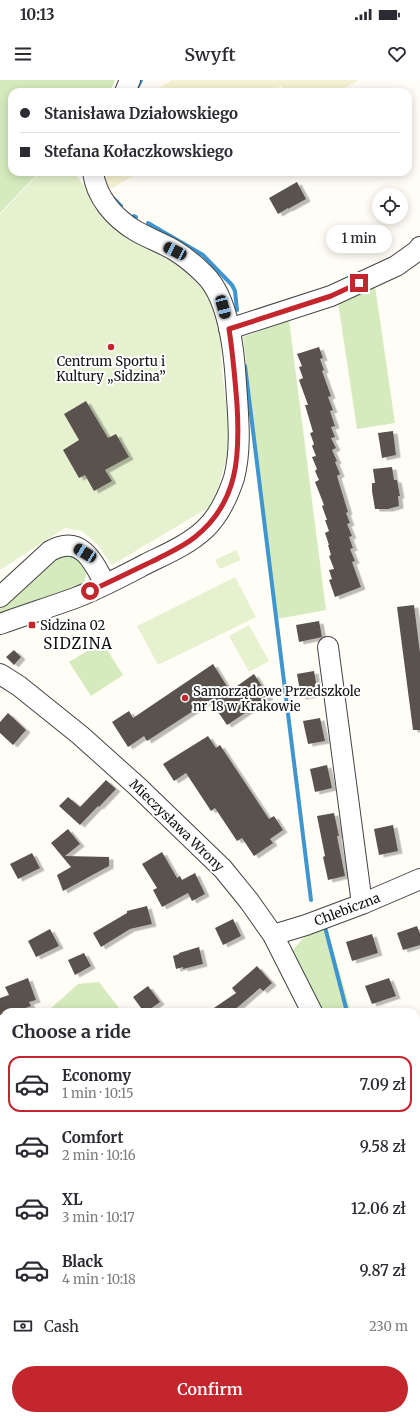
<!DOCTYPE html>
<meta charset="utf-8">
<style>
:root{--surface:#fff;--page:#f2f2f3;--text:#2b2b33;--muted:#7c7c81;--line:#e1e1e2;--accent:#c4262e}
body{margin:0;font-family:Merriweather,serif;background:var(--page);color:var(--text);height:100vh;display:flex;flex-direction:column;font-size:15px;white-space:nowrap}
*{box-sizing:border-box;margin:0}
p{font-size:13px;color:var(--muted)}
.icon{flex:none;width:22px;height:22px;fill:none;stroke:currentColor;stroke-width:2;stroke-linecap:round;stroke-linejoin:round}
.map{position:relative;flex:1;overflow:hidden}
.drawer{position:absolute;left:0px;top:928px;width:420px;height:412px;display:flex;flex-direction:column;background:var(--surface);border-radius:12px 12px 0 0;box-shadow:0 2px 10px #0003}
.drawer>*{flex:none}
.hud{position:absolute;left:8px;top:8px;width:404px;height:88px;border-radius:12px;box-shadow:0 2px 10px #0003;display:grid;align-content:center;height:88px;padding:0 12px;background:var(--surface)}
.buttons{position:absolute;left:372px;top:108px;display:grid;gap:8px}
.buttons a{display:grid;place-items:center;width:36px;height:36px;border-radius:50%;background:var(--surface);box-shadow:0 2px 10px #0003;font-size:20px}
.end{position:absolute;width:18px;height:18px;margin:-9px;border:5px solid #c4262e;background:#fff;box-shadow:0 0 0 2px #fff}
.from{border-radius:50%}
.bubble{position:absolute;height:28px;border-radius:14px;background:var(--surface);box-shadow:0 2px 10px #0003;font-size:13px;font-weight:600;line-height:28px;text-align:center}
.car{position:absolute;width:12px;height:24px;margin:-12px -6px;border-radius:5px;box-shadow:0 0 3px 1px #0007;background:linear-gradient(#222 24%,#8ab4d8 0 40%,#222 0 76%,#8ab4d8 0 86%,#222 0)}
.hud b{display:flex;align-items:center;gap:14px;height:38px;font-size:15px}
.hud b+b{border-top:1px solid var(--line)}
.hud i{width:10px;height:10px;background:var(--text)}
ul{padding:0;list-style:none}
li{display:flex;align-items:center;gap:12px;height:56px;margin:0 8px 6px;padding:0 4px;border:2px solid transparent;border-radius:12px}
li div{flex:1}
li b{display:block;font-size:15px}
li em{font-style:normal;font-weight:600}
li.active{border-color:var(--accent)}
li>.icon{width:36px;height:36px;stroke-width:1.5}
h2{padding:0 12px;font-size:18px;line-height:48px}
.pay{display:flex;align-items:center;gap:10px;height:44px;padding:0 12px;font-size:15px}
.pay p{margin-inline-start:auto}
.button{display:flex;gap:8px;margin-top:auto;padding:8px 12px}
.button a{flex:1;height:46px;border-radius:24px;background:var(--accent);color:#fff;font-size:16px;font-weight:600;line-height:46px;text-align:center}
.status{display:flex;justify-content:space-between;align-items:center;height:28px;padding:0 20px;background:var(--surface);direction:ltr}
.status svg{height:11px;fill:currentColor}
header{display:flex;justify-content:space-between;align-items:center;height:52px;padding:0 12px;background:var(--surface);font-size:18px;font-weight:600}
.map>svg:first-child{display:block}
</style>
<div class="status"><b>10:13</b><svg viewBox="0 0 49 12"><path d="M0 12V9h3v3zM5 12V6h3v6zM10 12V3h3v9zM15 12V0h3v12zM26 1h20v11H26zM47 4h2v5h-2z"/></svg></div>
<header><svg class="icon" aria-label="menu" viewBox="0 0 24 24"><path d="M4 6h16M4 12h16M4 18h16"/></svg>Swyft<svg class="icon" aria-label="heart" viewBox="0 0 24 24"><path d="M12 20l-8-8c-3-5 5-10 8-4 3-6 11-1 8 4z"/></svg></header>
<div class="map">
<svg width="420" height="1340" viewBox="0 0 420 1340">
<defs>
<filter id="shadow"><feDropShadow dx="4.5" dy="2.5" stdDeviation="0" flood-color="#0004"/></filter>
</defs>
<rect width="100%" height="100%" fill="#fffdf5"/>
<path fill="#f6f3d4" d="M172 0H359L337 12H284L281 6 270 12H152Z
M104 92H139L111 109 104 102Z"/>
<path fill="#d5ebbd" d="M0 0H115L110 12H12V92H39L0 133Z
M375 206 395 343 357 349 338 222Z
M289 240 326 530 277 539 243 257Z
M74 474 87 489 85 500 81 507 0 537V529L57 476Z
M102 562 123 595 91 616 69 582Z
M326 845 351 932H319L291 872 307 854Z
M99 902 122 932H51L50 929 78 904Z
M0 1118 4 1123V1282L0 1275Z
M420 1176V1283L416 1281V1180Z
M36 1336H183L179 1340H38Z"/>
<path fill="#b9dc9c" d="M0 1030 4 1032V1123L0 1118Z
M233 1336H350L355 1340H229Z"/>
<path fill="#e6f2cf" d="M40 92H74L99 127 128 153 178 184 203 206 214 225 220 243 222 291 231 363 213 425 112 485 97 464 82 451 65 448 0 490V134Z
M236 470 241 480 220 489 215 480Z
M235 497 256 537 158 585 137 546Z
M249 545 269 581 249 592 229 556Z"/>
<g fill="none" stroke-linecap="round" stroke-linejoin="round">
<path stroke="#3f96cf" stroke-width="4" d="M137 8 141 0
M113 118 121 126
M134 136 136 137
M148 143 203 175 232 205 235 211 237 230
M245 286 311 820
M325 847 347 932"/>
</g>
<path fill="#5a524d" filter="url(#shadow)" d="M297 102 306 119 288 129V128L278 134 269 118Z
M319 267 323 278 320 279 324 290 322 291 331 316 328 317 333 330 330 331 335 346 331 347 335 357 331 358 336 368 332 370 337 381 335 382 340 394 337 396 348 432 346 433 350 443 347 444 352 456 349 457 353 468 350 469 355 481 352 482 361 507 335 517 329 500 332 499 329 490 334 489 329 476 331 475 328 465H329L325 453 329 451 325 440H327L322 426 324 425 315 402 319 400 315 391 317 389 312 377 316 376 312 366 314 364 310 353 313 352 305 325H308L299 300 303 298 299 287 302 286 297 274Z
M86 321 108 358 116 354 129 377 105 390 112 401 94 411 85 395 79 398 63 370 79 360 64 334Z
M393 351 396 375 382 378 378 353Z
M392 387 394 400H397L400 416H398L399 426 388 429H375L372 411V403H375L373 389Z
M414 525 420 573V650H413L397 527Z
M319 541 322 557 299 562 296 545Z
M14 570 21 577 14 585 6 577Z
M213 584 230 611 254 594 269 617 227 645 210 620 147 661 144 656 128 667 112 642 129 631 133 638Z
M314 591 318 614 301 617 297 594Z
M8 633 26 650 13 665 0 653V642Z
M320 638 325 661 308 664 303 641Z
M208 656 216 668 220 665 269 739 274 736 283 750 270 759 273 763 254 776 242 758 237 761 215 728 211 731 186 693 174 701 163 684Z
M327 685 332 708 315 712 310 689Z
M106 700 116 709 99 727 98 726 80 745 59 726 68 717 80 727Z
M334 733 339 756H337L345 796 328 800 323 777 325 776 317 736Z
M393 745 398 771 379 775 374 749Z
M68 749 80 764 65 776 109 777V786L63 811 57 795 71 787 51 763Z
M162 772 177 798 180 796 182 800 195 793 205 814 192 821 188 813 162 827 153 810 157 808 142 784Z
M32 773 40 788 18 799 10 784Z
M147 826 152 844 130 849 101 867 93 853 127 833V831Z
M233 839 241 856 223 865 215 848Z
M417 846 420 854V865L403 870 397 853Z
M50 849 59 866 36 877 28 861Z
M372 854 378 873 352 881 346 862Z
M199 867 203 884 183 889V887L176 889 173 876 179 874V873Z
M84 873 91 886 75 895 68 880Z
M257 886 272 903 263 911 260 908 232 932H208L236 913 232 908Z
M28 898 36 920 29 922 31 926 15 932H4V934L0 935V918L9 915 5 907Z
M389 898 396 916 372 924 365 906Z
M148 906 160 922 146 932H144L133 917Z"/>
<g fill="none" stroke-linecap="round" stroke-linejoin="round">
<defs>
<path id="minor" d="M125 12 130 0
M229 249 331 216 396 186 417 171 420 167
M0 517 50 471C81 454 93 481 105 504
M0 544C25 535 50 527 75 518 99 509 123 496 146 484 166 474 188 465 205 449 219 436 228 416 234 398 242 367 238 335 236 303 234 270 229 219 205 195 196 186 184 176 174 170 162 163 148 158 136 151 114 138 96 117 93 92
M328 567 362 824
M0 594 19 606 80 655 138 707 223 789 249 821 273 855 312 932
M273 855 306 845 362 824 420 799
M416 1090 420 1094"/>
</defs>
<use href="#minor" stroke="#444" stroke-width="22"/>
<use href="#minor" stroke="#fff" stroke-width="20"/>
<path stroke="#c4262e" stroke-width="3" d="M416 1145 420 1142
M416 1156 420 1153
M193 1340 197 1336
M205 1340 209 1336"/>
</g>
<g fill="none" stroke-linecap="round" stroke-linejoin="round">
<path stroke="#c4262e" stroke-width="5" d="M90 511C112 501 132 491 153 481 168 473 183 467 195 457 239 422 240 374 237 324 235 299 233 274 229 249L331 216 359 203"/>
</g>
<g fill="#c4262e" stroke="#fff" stroke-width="1.5">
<circle cx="111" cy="267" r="4"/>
<rect x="28" y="541" width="8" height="8" rx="2"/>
<circle cx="185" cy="618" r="4"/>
</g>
<g text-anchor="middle" stroke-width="4" stroke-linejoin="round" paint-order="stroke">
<g font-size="13" fill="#111" stroke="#fff" text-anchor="start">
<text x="111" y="286" text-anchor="middle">Centrum Sportu i<tspan x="111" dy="15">Kultury „Sidzina”</tspan></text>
<text x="40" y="550">Sidzina 02</text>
<text x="193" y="616">Samorządowe Przedszkole<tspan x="193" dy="15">nr 18 w Krakowie</tspan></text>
</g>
<g font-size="13" fill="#111" stroke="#fff">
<text transform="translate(177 745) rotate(44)" y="5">Mieczysława Wrony</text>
<text transform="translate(347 829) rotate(-21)" y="5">Chlebiczna</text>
</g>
<g font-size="15" letter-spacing="1" fill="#111" stroke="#fff">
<text x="78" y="569">SIDZINA</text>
</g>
</g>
</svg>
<div class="buttons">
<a><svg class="icon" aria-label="locate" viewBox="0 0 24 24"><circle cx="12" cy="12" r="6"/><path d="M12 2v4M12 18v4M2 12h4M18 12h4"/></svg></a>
</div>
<i class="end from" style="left:90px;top:511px"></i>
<i class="end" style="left:359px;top:203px"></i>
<div class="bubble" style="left:326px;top:145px;width:66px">1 min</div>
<i class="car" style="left:175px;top:171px;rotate:297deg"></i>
<i class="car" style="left:223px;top:227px;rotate:165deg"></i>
<i class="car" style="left:85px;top:473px;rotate:301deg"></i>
<div class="hud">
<b><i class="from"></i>Stanisława Działowskiego</b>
<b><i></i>Stefana Kołaczkowskiego</b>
</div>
<section class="drawer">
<h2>Choose a ride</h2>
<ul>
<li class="active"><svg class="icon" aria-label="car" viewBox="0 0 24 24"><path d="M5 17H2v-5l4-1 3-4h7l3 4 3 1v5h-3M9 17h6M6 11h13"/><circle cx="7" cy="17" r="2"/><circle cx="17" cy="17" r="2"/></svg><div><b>Economy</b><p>1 min · 10:15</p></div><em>7.09 zł</em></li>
<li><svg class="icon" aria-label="car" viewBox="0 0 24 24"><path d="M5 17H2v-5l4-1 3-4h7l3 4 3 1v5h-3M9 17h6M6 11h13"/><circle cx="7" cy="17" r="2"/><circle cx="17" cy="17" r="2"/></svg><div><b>Comfort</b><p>2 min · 10:16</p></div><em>9.58 zł</em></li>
<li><svg class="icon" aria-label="car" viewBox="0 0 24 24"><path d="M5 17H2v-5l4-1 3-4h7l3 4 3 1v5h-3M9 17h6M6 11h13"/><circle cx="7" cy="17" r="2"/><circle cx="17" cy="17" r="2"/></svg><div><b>XL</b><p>3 min · 10:17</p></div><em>12.06 zł</em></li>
<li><svg class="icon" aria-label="car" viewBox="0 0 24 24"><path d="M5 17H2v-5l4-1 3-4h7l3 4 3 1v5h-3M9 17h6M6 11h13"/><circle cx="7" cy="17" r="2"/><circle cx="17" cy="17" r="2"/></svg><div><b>Black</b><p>4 min · 10:18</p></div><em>9.87 zł</em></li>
</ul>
<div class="pay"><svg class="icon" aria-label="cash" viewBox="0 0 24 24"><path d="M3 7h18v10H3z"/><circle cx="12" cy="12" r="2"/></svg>Cash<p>230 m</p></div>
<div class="button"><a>Confirm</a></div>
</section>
</div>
